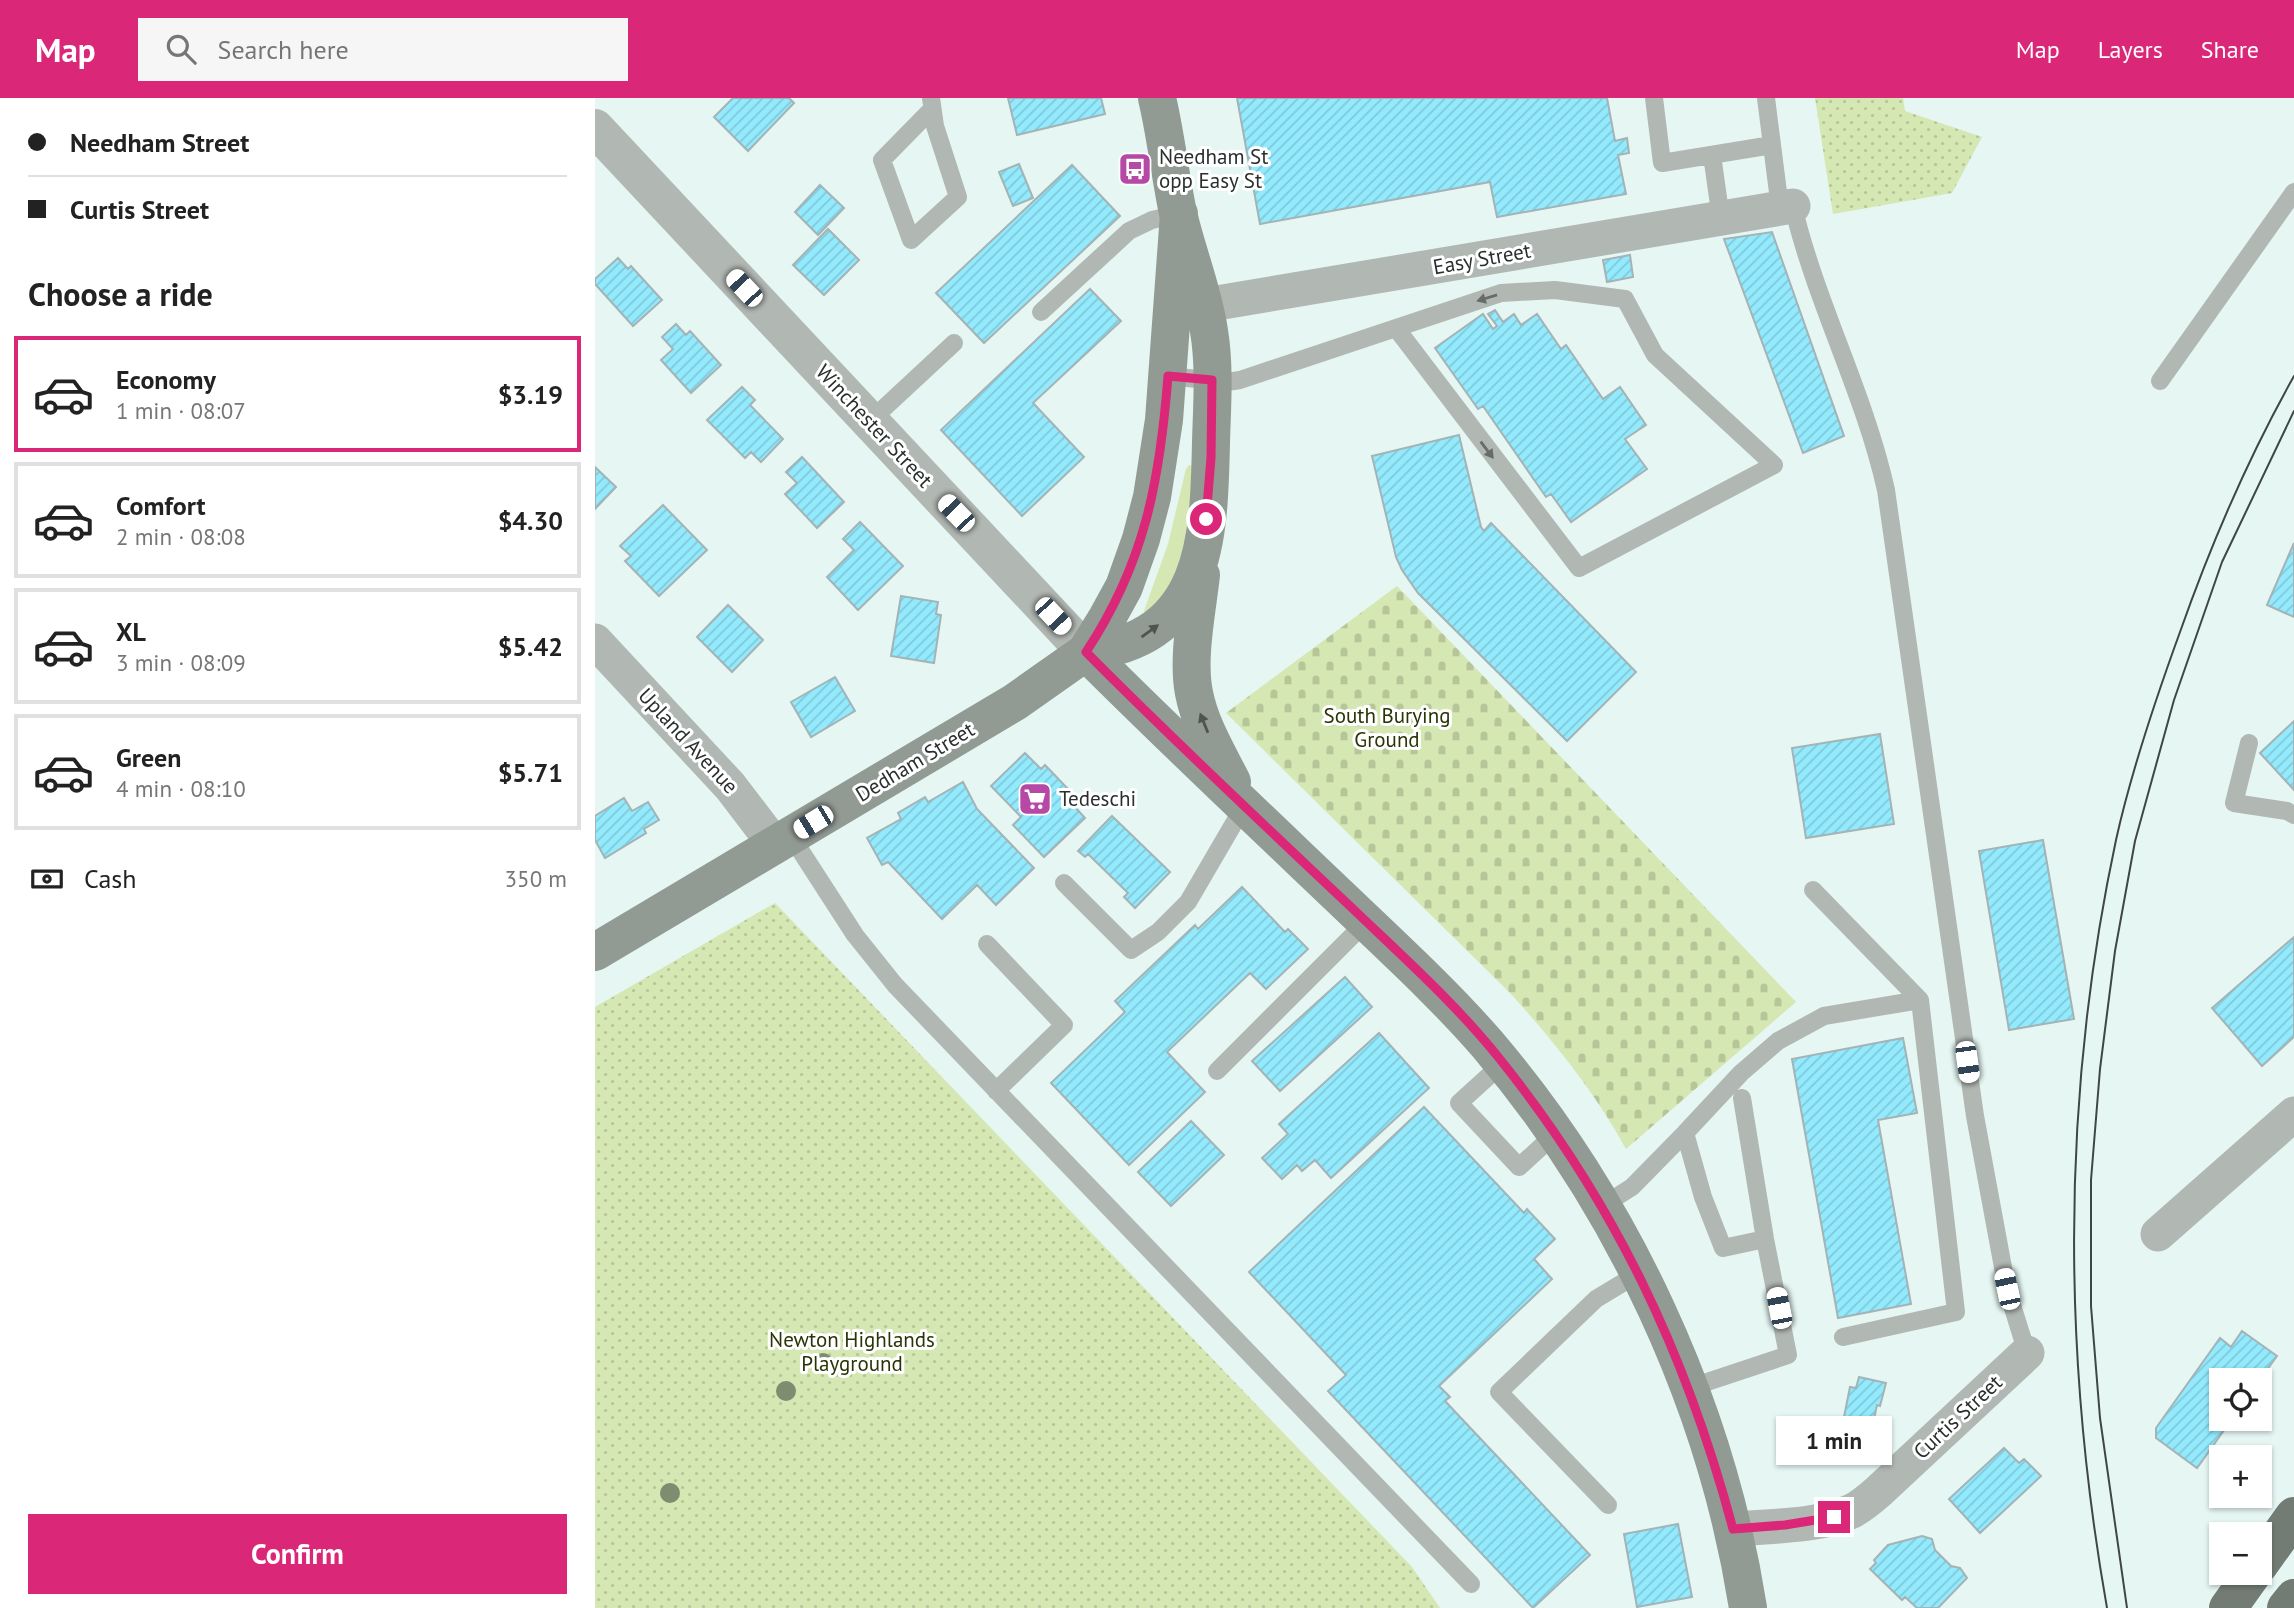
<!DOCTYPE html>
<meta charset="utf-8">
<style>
:root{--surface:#fff;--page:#f6f6f6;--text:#222;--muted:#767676;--line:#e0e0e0;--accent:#db2777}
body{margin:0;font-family:"PT Sans",sans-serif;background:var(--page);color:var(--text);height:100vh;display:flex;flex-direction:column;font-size:26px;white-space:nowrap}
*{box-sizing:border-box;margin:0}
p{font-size:23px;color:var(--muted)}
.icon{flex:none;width:38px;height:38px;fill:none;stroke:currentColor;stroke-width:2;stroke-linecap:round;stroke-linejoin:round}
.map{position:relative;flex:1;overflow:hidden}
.drawer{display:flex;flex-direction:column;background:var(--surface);width:595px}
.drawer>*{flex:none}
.guide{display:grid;align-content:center;height:154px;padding:0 28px;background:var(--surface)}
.controls{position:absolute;left:1614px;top:1270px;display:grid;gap:14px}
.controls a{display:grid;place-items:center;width:63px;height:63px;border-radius:0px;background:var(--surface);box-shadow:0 2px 5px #0004;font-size:35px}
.end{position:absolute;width:32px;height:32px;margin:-16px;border:9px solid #db2777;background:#fff;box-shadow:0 0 0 4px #fff}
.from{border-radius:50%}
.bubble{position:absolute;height:49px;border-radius:0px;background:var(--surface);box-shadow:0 2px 5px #0004;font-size:23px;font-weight:700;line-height:49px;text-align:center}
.car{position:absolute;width:21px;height:42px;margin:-21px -10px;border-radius:9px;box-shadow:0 0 5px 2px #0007;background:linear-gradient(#fff 24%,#345 0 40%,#fff 0 76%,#345 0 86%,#fff 0)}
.guide b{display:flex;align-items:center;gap:24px;height:66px;font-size:26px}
.guide b+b{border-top:2px solid var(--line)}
.guide i{width:18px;height:18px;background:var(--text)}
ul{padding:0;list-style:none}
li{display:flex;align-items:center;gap:21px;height:116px;margin:0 14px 10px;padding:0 14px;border:4px solid var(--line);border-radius:0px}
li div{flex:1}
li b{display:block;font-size:26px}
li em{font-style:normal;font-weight:700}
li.selected{border-color:var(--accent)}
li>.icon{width:63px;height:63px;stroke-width:1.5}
h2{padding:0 28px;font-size:32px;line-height:84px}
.pay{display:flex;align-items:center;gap:18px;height:77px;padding:0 28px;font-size:26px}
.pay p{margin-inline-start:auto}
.primary-button{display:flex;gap:14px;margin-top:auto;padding:14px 28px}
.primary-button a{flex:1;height:80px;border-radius:0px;background:var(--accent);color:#fff;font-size:28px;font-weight:700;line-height:80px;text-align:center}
header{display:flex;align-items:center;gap:42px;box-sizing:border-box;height:98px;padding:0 35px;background:var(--accent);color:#fff}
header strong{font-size:33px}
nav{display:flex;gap:38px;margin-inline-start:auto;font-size:24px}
.search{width:490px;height:63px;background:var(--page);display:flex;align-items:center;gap:18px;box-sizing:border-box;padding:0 24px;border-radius:0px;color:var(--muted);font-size:26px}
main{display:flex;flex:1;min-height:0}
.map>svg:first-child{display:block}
</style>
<header>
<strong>Map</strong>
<div class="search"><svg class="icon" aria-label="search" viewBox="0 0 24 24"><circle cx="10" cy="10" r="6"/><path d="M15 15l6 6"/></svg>Search here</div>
<nav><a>Map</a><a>Layers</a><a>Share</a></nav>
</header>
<main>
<section class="drawer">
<div class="guide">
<b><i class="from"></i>Needham Street</b>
<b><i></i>Curtis Street</b>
</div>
<h2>Choose a ride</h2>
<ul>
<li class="selected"><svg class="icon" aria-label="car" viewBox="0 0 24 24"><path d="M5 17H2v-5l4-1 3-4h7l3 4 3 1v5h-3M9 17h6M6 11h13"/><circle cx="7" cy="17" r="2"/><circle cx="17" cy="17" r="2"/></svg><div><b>Economy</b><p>1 min · 08:07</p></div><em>$3.19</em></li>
<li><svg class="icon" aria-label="car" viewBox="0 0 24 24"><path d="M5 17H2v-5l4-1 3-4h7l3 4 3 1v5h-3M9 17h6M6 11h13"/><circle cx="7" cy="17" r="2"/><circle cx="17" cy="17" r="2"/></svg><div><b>Comfort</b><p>2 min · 08:08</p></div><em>$4.30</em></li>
<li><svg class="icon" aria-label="car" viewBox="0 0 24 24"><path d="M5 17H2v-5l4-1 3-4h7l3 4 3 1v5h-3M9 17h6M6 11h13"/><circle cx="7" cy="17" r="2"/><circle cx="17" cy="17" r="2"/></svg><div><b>XL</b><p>3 min · 08:09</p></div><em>$5.42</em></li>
<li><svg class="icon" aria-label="car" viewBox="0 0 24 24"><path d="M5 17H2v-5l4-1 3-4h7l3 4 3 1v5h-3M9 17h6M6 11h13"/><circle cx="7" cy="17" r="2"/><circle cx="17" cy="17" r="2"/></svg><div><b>Green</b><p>4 min · 08:10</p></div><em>$5.71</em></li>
</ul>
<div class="pay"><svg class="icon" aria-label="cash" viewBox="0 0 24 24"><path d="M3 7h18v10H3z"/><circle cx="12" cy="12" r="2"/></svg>Cash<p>350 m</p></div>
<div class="primary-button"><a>Confirm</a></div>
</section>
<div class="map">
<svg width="1699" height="1510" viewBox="0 0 1699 1510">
<defs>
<pattern id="cemetery-stones" width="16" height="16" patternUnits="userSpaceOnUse" patternTransform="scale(1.75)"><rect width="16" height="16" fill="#d5e7b2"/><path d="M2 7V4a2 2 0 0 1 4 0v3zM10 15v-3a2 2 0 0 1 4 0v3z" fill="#b7c699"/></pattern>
<pattern id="park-dots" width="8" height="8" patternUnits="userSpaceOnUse" patternTransform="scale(1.75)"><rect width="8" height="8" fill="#d5e7b2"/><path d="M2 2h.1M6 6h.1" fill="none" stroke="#b7c699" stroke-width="1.8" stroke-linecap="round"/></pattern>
<pattern id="building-hatch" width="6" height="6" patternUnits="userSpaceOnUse" patternTransform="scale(1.75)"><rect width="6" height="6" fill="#93eafd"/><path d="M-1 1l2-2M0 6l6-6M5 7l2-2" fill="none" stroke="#7fc9d9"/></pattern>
</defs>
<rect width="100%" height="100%" fill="#e5f6f3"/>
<path fill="#d5e7b2" d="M594 367 597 368 593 443 581 481 552 516 549 513 573 446 591 371Z"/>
<path fill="url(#cemetery-stones)" d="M802 488 1201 904 1031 1051C1000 994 960 945 917 897L631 615Z"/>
<path fill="url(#park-dots)" d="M1220 0H1308L1310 13 1387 39 1357 95 1238 116Z
M180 805 817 1469 845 1510H0V909Z"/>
<path fill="url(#building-hatch)" stroke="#a3b3b6" stroke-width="2" d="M138 0H194L199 5 153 53 119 19Z
M413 0H506L510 16 422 37Z
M642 0H1012L1020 43 1032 40 1034 55 1023 57 1031 96 902 119 895 84 665 126Z
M424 66 438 100 418 108 404 74Z
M477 67 525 118 389 245 341 195Z
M225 87 249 110 223 137 200 114Z
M233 131 264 162 229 197 198 167Z
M1177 134 1249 338 1208 355 1129 141Z
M1035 157 1038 179 1012 184 1008 162Z
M23 160 33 171 36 168 67 202 38 228 0 186V181Z
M495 191 526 223 438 305 489 359 427 418 346 332Z
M900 212 908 224 919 216 926 227 942 216 966 251 971 247 1008 301 1025 289 1051 327 1030 341 1052 371 976 424 956 396 951 399 888 308 883 311 840 250 888 216 898 231 902 228 893 216Z
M81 226 91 237 95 233 126 267 96 295 66 262 78 251 67 239Z
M147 289 160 302 155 307 188 341 166 364 156 354 150 360 112 322Z
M864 337 886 429 889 433 896 425 1041 574 972 643 823 495 807 472 801 459 777 358Z
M207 359 249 404 222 430 190 396 202 385 191 374Z
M0 369 21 389 0 411Z
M68 407 112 452 64 498 30 463 36 458 25 448Z
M265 424 308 468 263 512 232 479 259 452 248 441Z
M1699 445V519L1672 507Z
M306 498 343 504 341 516 346 517 339 565 296 558Z
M133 507 168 542 137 574 102 539Z
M240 579 260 613 216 639 196 604Z
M1699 623V692L1665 655Z
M1285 636 1299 726 1211 740 1197 650Z
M430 655 446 671 450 667 474 692 469 697 490 720 449 759 418 727 426 719 396 688Z
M368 684 382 711 439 770 401 807 382 787 347 821 293 764 287 767 272 740 306 721 303 715 330 699 333 704Z
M29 700 37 713 53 704 64 722 49 731 51 735 10 760 0 742V718Z
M517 718 575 774 540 810 529 799 533 795 493 756 490 759 483 753Z
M1448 742 1479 921 1414 932 1384 753Z
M647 789 690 834 693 831 713 851 671 891 655 875 572 954 610 994 534 1067 456 985 530 914 520 903 600 827 603 831Z
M1699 839V939L1667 968 1617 910Z
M750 879 777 909 685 993 657 963Z
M784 935 834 990 736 1080 720 1062 707 1073 702 1067 687 1081 667 1060 693 1036 684 1026Z
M1308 940 1322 1015 1283 1022 1316 1206 1243 1220 1197 961Z
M829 1009 929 1115 932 1111 960 1141 939 1161 957 1181 844 1288 855 1299 850 1303 995 1457 938 1510 733 1293 751 1277 654 1174Z
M596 1023 629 1057 576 1108 543 1074Z
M1647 1233 1682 1258 1664 1283H1626V1321H1637L1602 1370 1561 1340V1330L1625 1240 1636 1249Z
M1264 1279 1291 1285 1285 1308 1282 1307 1276 1335 1247 1329 1255 1289 1261 1290Z
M1409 1350 1424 1365 1429 1361 1446 1378 1385 1435 1354 1401Z
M1083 1426 1097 1499 1042 1509 1029 1436Z
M1327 1438 1337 1441 1340 1452 1356 1468 1365 1470 1372 1480 1343 1510H1322L1310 1499 1307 1502 1275 1471 1281 1465 1279 1462 1293 1447Z"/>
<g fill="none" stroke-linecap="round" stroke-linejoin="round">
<path stroke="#b1b7b2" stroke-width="18" d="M336 0 340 28 363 99 316 142 287 62 337 11
M1059 0 1067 65 1177 47
M1171 0 1185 110
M1117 57 1126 121
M1198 108C1221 205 1269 294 1291 392L1380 1018 1412 1191 1432 1255
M446 214 534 133 557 122 584 116
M573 278 632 284 645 282 801 230 984 470 1179 367 1060 257 1030 201 960 192 906 195 801 230
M1565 283 1699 94
M275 323 359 245
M1654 645 1639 705 1692 713 1699 717
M196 738 260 837 300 887 876 1486
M469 785 536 852 563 834 593 804 649 708
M1218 792 1325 902 1361 1214 1248 1239
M392 846 469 927 401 993
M908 965 864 1005 924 1069 960 1036
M622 973 771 824
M1090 1035 1146 975 1183 943 1229 918 1325 902
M1007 1108 1037 1089 1090 1035 1108 1099 1128 1150 1170 1141
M1094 1290 1193 1257 1170 1141 1147 1000
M1013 1407 904 1294 1001 1201 1044 1175"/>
<path stroke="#b1b7b2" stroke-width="35" d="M580 212 1198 108
M0 543 135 688 180 747
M1563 1136 1699 1016
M1138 1431C1174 1428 1225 1429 1257 1413 1267 1408 1275 1401 1284 1393L1432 1255"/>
<path stroke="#b1b7b2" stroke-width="38" d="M0 30 491 554"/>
<path stroke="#929a94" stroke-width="38" d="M606 477C602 513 592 560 599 595 605 627 623 656 637 684
M491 554C574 637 660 718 745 799 795 847 847 894 893 947 1027 1105 1121 1305 1153 1510
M491 554C612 541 614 441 616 344 617 308 620 269 614 233 608 192 592 155 583 115 575 77 571 38 562 0
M0 854 420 604 491 554 512 520 529 489 546 441 557 399 569 322 584 116"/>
<path stroke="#727c74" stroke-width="38" d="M1664 1467 1699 1418
M1633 1510 1658 1475
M1691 1510 1699 1500"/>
<path stroke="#3f4745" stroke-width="2" d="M1512 1510C1467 1255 1467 995 1521 742 1536 674 1561 600 1585 534 1616 446 1653 360 1699 278
M1532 1510 1505 1320 1496 1208V1082L1505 971 1520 853 1540 743 1579 602 1627 464 1699 313"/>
</g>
<g fill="#7e8c70">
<circle cx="228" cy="1265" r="10"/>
<circle cx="191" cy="1293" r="10"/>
<circle cx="75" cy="1395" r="10"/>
</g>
<defs><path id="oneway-solid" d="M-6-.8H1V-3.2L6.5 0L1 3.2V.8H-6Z" transform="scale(1.75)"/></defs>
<g fill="#666c69">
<use href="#oneway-solid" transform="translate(892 200) rotate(163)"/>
<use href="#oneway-solid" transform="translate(892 352) rotate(53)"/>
</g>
<g fill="#4e5452">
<use href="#oneway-solid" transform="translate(555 533) rotate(-36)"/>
<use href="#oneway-solid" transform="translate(609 625) rotate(-112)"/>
</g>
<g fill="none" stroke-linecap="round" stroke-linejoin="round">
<path stroke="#db2777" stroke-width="9" d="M611 421 616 360 617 282 573 278C565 382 550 465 491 554 577 641 667 725 756 809 807 858 860 905 904 960 1019 1103 1091 1255 1138 1431L1190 1427 1239 1419"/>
</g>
<defs>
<symbol id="bus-square" viewBox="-11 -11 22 22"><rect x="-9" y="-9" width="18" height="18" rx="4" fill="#b648a6" stroke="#fff"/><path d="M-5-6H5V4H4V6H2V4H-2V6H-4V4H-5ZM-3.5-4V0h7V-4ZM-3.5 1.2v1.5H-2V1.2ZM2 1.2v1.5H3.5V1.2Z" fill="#fff"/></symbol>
<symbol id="supermarket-square" viewBox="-11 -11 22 22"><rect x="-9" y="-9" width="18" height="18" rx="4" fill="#b648a6" stroke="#fff"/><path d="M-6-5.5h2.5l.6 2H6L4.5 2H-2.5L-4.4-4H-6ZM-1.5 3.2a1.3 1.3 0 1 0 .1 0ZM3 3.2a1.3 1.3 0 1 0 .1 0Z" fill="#fff"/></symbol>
</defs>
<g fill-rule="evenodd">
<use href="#bus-square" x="521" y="52" width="38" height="38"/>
<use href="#supermarket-square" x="421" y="682" width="38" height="38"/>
</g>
<g text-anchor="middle" stroke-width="6" stroke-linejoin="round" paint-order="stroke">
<g font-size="21" fill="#292f2e" stroke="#fff" text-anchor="start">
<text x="564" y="66">Needham St<tspan x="564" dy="24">opp Easy St</tspan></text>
<text x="464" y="708">Tedeschi</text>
</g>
<g font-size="21" fill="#292f2e" stroke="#fff">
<text transform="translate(887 161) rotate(-10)" y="7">Easy Street</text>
<text transform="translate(279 328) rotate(47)" y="7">Winchester Street</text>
<text transform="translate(93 643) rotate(47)" y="7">Upland Avenue</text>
<text transform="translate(320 664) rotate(-31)" y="7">Dedham Street</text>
<text transform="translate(1363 1319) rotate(-43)" y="7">Curtis Street</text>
</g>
<g font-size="21" fill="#293504" stroke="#fff">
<text x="792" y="625">South Burying<tspan x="792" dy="24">Ground</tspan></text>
<text x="257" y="1249">Newton Highlands<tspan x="257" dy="24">Playground</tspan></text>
</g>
</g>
</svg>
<div class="controls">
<a><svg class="icon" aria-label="locate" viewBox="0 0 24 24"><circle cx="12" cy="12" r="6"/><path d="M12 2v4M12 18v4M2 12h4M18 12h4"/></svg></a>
<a>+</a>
<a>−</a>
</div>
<i class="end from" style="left:611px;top:421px"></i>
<i class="end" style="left:1239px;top:1419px"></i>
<div class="bubble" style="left:1181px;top:1318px;width:116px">1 min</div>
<i class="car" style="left:149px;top:190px;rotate:317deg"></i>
<i class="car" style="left:361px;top:415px;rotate:316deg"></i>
<i class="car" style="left:458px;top:518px;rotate:137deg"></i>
<i class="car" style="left:218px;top:724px;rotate:239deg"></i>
<i class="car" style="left:1372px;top:964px;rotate:172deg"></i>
<i class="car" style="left:1412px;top:1191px;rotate:348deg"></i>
<i class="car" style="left:1184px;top:1210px;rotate:349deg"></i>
</div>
</main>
